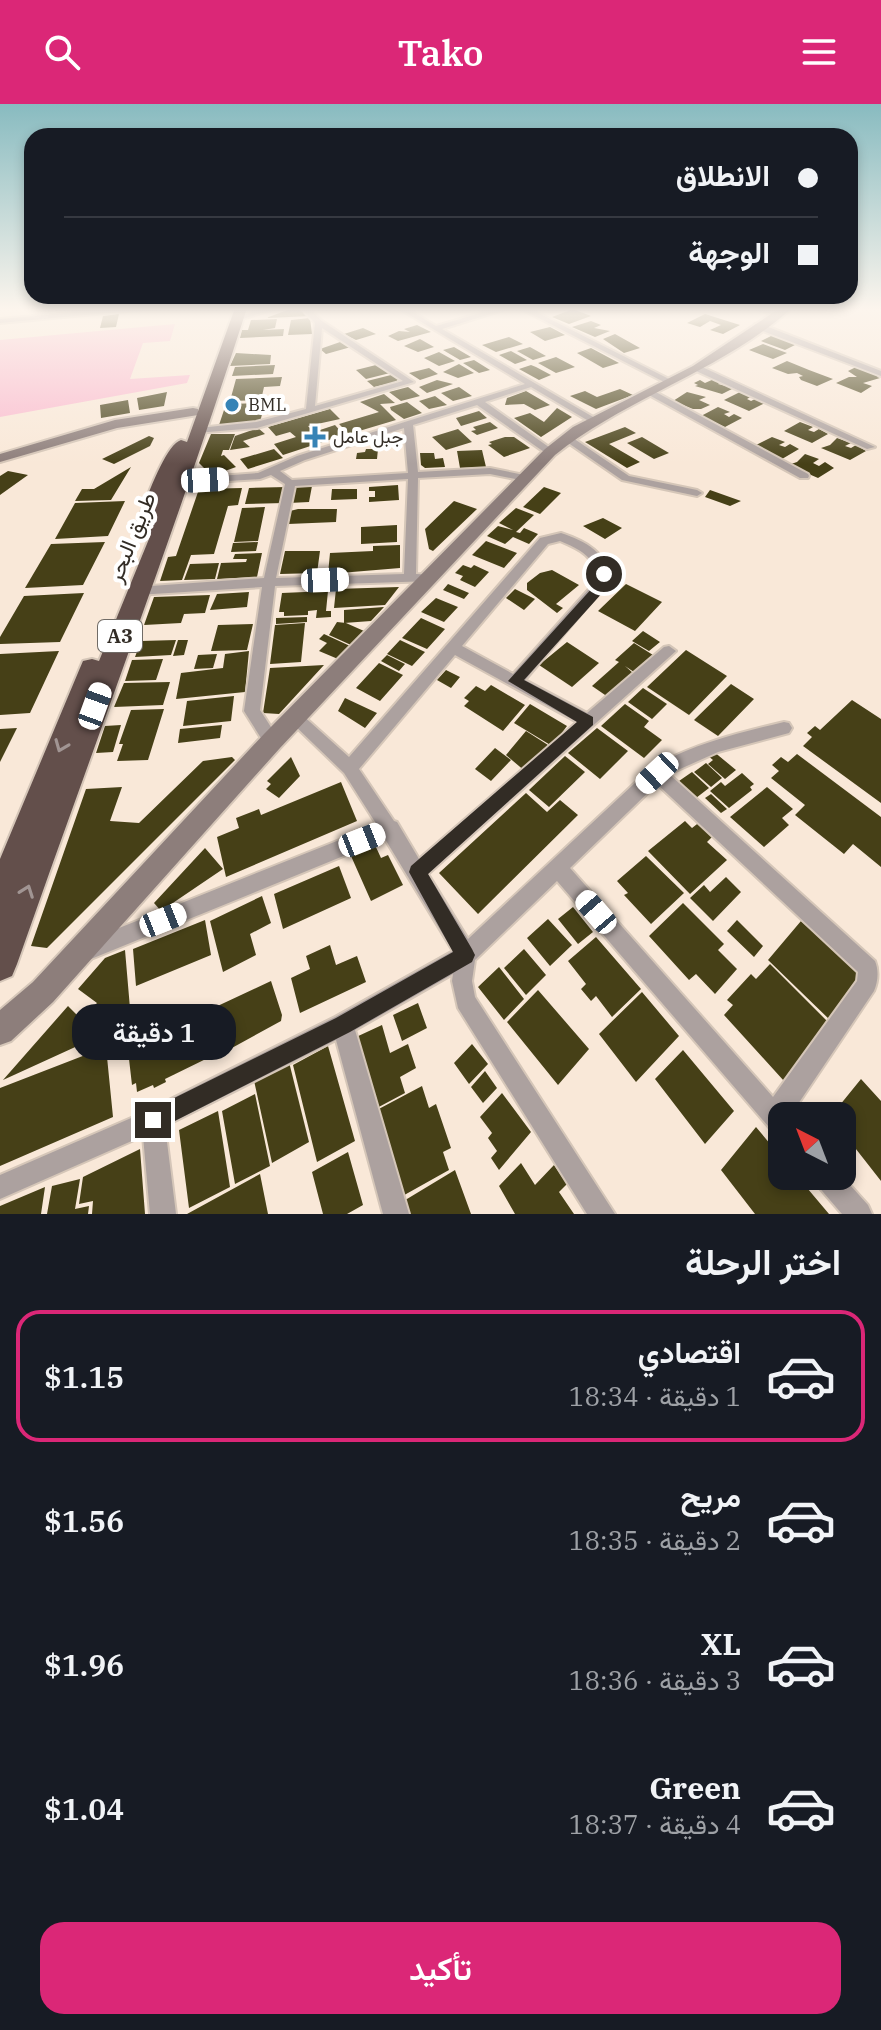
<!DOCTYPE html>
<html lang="ar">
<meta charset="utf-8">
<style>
:root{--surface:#171b24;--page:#20242c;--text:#f1f3f6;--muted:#9ea1a6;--line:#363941;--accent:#db2777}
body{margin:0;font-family:"IBM Plex Serif",Vazirmatn,serif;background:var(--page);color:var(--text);direction:rtl;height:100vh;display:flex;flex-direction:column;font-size:30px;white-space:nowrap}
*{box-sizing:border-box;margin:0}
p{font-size:26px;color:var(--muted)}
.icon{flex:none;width:44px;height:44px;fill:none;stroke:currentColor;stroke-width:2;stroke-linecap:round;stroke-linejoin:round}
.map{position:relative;height:1110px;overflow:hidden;direction:ltr}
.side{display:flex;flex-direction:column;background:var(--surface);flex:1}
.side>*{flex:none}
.top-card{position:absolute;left:24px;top:24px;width:834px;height:176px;border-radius:24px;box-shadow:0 4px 12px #0003;direction:rtl;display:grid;align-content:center;height:176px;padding:0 40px;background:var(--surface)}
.needle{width:52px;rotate:318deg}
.fabs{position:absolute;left:768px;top:998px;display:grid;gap:16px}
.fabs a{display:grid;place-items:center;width:88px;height:88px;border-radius:16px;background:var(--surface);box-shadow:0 4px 12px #0003;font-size:40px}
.end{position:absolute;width:36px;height:36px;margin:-18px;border:10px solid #322c25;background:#fff;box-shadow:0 0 0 4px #fff}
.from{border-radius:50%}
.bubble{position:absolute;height:56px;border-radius:24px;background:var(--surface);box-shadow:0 4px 12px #0003;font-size:26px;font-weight:600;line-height:56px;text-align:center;direction:rtl}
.car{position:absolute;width:24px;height:48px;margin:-24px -12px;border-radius:10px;box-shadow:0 0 6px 2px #0007;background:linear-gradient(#fff 24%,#345 0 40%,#fff 0 76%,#345 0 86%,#fff 0)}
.top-card b{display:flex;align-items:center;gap:28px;height:76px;font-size:30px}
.top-card b+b{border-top:2px solid var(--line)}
.top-card i{width:20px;height:20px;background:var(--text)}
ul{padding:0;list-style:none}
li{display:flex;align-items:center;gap:24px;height:132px;margin:0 16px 12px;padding:0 24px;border:4px solid transparent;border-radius:24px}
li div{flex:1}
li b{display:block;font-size:30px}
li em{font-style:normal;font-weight:600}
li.on{border-color:var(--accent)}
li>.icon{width:72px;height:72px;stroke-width:1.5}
h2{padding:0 40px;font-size:36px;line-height:96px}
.cta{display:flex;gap:16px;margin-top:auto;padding:16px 40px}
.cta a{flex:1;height:92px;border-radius:24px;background:var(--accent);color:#fff;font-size:32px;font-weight:600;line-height:92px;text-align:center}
header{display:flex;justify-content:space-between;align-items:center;height:104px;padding:0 40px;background:var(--accent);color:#fff;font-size:36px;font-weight:600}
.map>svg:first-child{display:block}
</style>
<header><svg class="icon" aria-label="menu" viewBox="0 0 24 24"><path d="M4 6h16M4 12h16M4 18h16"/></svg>Tako<svg class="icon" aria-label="search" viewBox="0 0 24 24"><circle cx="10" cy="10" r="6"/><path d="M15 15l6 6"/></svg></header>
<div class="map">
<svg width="881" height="1110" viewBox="0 0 881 1110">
<rect width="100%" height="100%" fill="#f9e8d8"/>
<path fill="#fabacf" d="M175 220 170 237 143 239 130 275 190 271 187 279 0 313V236Z"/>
<path fill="#464017" d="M293 204H300L311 212 266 214Z
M573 205 591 212 569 220 552 213Z
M119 210 116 223 100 224 103 212Z
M705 210 740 221 723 230 710 226 721 221 710 217 700 223 687 219Z
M310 214 312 230 288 231 291 216Z
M277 215 275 224 263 226 284 225 283 232 240 234 242 226H248L251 216Z
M591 217 601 221 594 224 610 227 595 233 572 223Z
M417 221 431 228 398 237 388 232 399 227 410 228 404 225Z
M550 223 565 231 545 237 530 228Z
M363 224 376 230 356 236 344 230Z
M615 230 640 244 624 249 603 235Z
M773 231 797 240 785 246 761 237Z
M509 233 523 240 496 248 482 241Z
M420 235 434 243 418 248 404 242Z
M343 237 351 243 326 250 320 245Z
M763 240 787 249 773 255 749 246Z
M454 243 471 253 460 256 443 246Z
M530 243 546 252 533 256 517 247Z
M591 244 619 259 603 264 577 249Z
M511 247 527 256 515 260 499 251Z
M439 248 455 257 439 262 424 254Z
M236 249 271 251 270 260 230 262Z
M556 253 575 263 556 269 538 259Z
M474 256 490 266 479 269 463 259Z
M787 257 809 266 833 275 817 282 801 276 799 273 803 272 797 269 788 270 772 264Z
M380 260 390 269 366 275 356 266Z
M459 260 474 269 458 274 443 268Z
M275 261 273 270 232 272 235 263Z
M531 261 536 263 551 271 539 276 519 265Z
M856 263 879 271 877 273 880 274 863 279 872 282 861 289 836 279 849 273H857L848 267Z
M429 264 438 270 420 276 409 269Z
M395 270 399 274 396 278 374 283 367 277Z
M282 273 280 282 264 283 261 296 230 297 236 275Z
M714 275 721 278 718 280 734 284 722 290 695 282 698 281 694 279 700 276 705 279Z
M437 276 453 280 427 289 419 283Z
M408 283 420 292 401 297 389 288Z
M459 283 472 292 453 297 441 289Z
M620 285 633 291 596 305 570 292 585 287 597 293Z
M526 287 550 301 535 306 524 300 505 301 507 294Z
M167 288 164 302 139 306 137 294Z
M687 288 706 293 699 296 710 301 701 305H693L673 297Z
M740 288 752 292 747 295 751 297 757 294 765 299 749 307 724 296Z
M384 290 395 299 380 300 396 316 349 330 339 320 379 308 360 298Z
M435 292 447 301 429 305 419 297Z
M128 296 130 309 101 314 100 301Z
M407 298 422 309 404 315 391 306 390 303Z
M265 299 260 318 219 321 226 300Z
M718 303 730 308 724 310 729 313 734 310 742 314 725 323 701 312Z
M557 304 572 313 541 333 514 314 530 309 544 318Z
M330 305 340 315 308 322 314 328 335 321 344 331 283 351 274 340 296 333 290 328 276 332 268 323Z
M479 307 487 314 461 322 456 314Z
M490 318 498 324 477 331 471 327 476 326 473 323Z
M800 318 813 323 808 326 814 328 819 325 828 330 812 339 784 327Z
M625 323 636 329 609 340 640 358 627 364 585 338Z
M258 324 265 330 243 337 250 343 230 346 235 332Z
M458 325 472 338 446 346 432 333Z
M211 330H235L229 346H223L221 352 224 351 236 363 225 367H207L199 359Z
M149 332 154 334 150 342 114 360 102 355Z
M505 333H514L530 344 504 353 488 341 492 340 489 338Z
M642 333 669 349 654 355 627 339Z
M772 333 785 338 779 341 785 343 790 340 799 345 782 355 754 342Z
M837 334 851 339 845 342 851 344 856 341 866 347 850 356 821 344 830 341Z
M274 345 283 354 248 365 240 355Z
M366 345H378L377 355H356L357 349 365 348Z
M482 346 486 363 460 364 457 347Z
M420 349H434L435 355 443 354 445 363 425 364 421 361Z
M805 350 819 355 813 359 819 362 825 358 834 364 818 374 788 361 797 358Z
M131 363 111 396 75 397 82 385H94Z
M8 367 28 371 0 391V372Z
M398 381 399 396 369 398V393H375V387H369V383Z
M312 382 309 398 289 399 292 383Z
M287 383 284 399 245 400 249 384Z
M544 383 561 389 540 410 523 403Z
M242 384 238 401 228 402 214 450 191 451 182 476 160 477 168 453 176 452 199 385Z
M332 385H357V395L331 396Z
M710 386 741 397 730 402 705 393Z
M125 397 108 432 55 435 75 399Z
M454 397 477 405 433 447 429 445 425 425Z
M265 403 258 437 234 438 242 404Z
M516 404 534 411 516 428 520 429 524 424 538 430 529 440 513 433 505 440 487 432 498 422 513 426 499 419Z
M298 405H337L336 418 288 420 290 407Z
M603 414 622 424 605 435 583 422Z
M397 421V438L361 440V423Z
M486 437 517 449 504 464 472 451Z
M105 438 83 481 25 484 51 440Z
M258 438 256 447 231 448 233 439Z
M400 441V464L328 470 330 449 373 447V442Z
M285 447H320L317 469 280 470Z
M262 449 257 473 217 475 221 459 246 458 247 455H233L235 450Z
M219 459 215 475 184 476 190 460Z
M463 461 471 464 474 461 489 468 475 483 460 476 463 472 455 469Z
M552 466 579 481 556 500 563 504 557 509 527 486V479L540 469Z
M448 480 469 489 464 495 443 486Z
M626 480 662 498 635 527 598 507Z
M399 483 385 501 334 504 336 485Z
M515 485 535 495 524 506 506 494Z
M328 487 326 507H331V513L316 514 317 506 308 507V511L284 512V508H279L282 489Z
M249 488 247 503 210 506 217 490Z
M84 489 60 538 0 540V533L24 492Z
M210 491 205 509 184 510 181 519 144 521 154 493Z
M436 494 458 503 444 518 421 508Z
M384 503 371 517 344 519V506Z
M307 513V518L276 520V514Z
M421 514 445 525 427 545 402 534Z
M337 518 346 519 364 527 351 541 329 531Z
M305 519 301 558 270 560 275 521Z
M253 520 247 546 211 547 218 521Z
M643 527 660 538 649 547 632 537Z
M324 530 350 542 338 555 319 547 327 539 319 535Z
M176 536 171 551 135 553 141 537Z
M178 536H188L184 551 173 552Z
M400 536 425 548 412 562 387 550Z
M567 538 599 559 572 583 539 561Z
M634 539 653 551 634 568 625 562 633 569 608 593 592 582 619 558 615 556Z
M686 546 727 572 689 611 647 583Z
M59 547 30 609 0 611V550Z
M249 547 245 588 176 595 181 569 223 564 225 550Z
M217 550 213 564 194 565 198 551Z
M387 551 405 560 399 567 381 557Z
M163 555 156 576 125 577 132 556Z
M379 559 403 571 380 597 356 584Z
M324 561 279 610 263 609 270 564Z
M446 566 460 573 451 584 437 576Z
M170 578 163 601 114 603 124 579Z
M731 580 754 595 718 632 694 616Z
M491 581 525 601 503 627 464 602 469 597 464 594 476 582 485 587Z
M643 584 667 600 652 615 628 598Z
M234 592 231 617 183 622 187 597Z
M345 594 377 609 365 624 338 607Z
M852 596 881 615V699L803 642 812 633 807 629 815 622 820 626Z
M530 600 567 622 552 642 514 619Z
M625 600 649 617 644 623 662 636 644 654 601 622Z
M164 605 148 656 117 657 123 640H119L131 606Z
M121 621 113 648 96 649 105 622Z
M222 621 220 634 178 639 180 625Z
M17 624 0 658V625Z
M597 624 628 647 600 675 568 649Z
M526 627 548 641 526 668 506 651Z
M495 644 511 656 491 677 475 665Z
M713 647 736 666 725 675 708 660 713 656 707 651Z
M797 650 881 713V763L853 740 844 750 795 711 805 701 771 674 779 667 772 661 781 653 788 658Z
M565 652 585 668 549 703 529 686Z
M232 653 235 656 47 844 31 842 86 685 122 683 110 717 139 719 203 657Z
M291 653 300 672 279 694 266 685 271 680 267 677Z
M706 659 722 674 711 683 694 668Z
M692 668 709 684 696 694 679 677Z
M742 669 754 680 750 683 752 686 729 704 710 687 721 678 725 682Z
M341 678 357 717 226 773 217 733 239 724 236 714 259 705 261 711Z
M767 683 793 705 782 714 789 721 764 743 730 713Z
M526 689 547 708 560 696 578 711 478 810 439 769Z
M711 690 727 705 721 709 705 694Z
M685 717 692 724 701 717 715 730 707 738 727 756 690 790 648 747Z
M375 741 381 754 388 751 403 781 371 797 351 752Z
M205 744 223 765 161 807 154 799Z
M646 752 684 789 651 820 624 791 628 789 617 777Z
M339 762 351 794 283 825 274 790Z
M726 773 741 788 713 817 690 794 704 781 710 788Z
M262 792 271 819 250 830 256 851 223 868 210 817Z
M683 799 724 840 718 846 737 865 715 890 696 870 689 876 649 832Z
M573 803 593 828 578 840 558 815Z
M548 815 572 841 550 862 527 834Z
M205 816 211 851 136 882 133 845Z
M737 816 763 842 754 853 727 827Z
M801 817 864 874 831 917 768 856Z
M596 833 641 885 612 913 596 892 591 897 581 885 586 880 568 857Z
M330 841 336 861 357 852 366 878 300 909 291 874 310 865 306 852Z
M524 845 546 871 526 891 504 864Z
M125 846 131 916 96 931 87 909 97 899 78 885 105 854Z
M770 860 830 920 784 977 724 911 733 901 727 896 751 870 756 875Z
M499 863 524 895 504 916 478 883Z
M271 877 282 911 281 917 230 945V942L217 949 209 906Z
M538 886 589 945 558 981 507 918Z
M642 888 679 932 636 978 599 930Z
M418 899 427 924 402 937 393 911Z
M68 902 90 924 84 939 3 976Z
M206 908 214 951 165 975 166 978 154 984 153 981 137 988 136 979 132 981 129 955 134 953 133 942Z
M382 921 390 949 408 940 416 964 400 973 405 989 375 1005 354 934Z
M472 940 488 960 469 980 454 959Z
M328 942 355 1037 317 1058 293 961Z
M106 943 113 1013 0 1062V984Z
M683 946 734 1007 705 1040 655 975Z
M288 954 309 1038 272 1059 253 972Z
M485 967 497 984 483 999 471 983Z
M861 975 881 997V1077L845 1031 842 1035V1012H831Z
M422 982 429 1004 436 1000 451 1044 443 1048 449 1066 399 1094 375 1007Z
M502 989 531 1028 499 1066 491 1054 497 1047 488 1034 492 1029 480 1013Z
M255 990 270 1062 235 1080 222 1007Z
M218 1007 230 1083 189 1104 179 1026Z
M756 1023 782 1054V1072H797L829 1110H755L721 1066Z
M140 1045 145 1110H92L93 1097 79 1100 83 1073Z
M348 1048 363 1101 347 1110H323L312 1068Z
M521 1059 535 1081 554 1061 567 1080 559 1088 574 1110H515L499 1082Z
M455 1066 471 1110H405L402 1098Z
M260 1070 268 1110H187Z
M80 1075 75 1105 89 1102 88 1110H47L52 1082Z
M45 1083 41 1110H0V1102Z"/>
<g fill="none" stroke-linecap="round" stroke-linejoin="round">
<defs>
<path id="street" d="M128 204H159L0 219V215Z
M266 204H277L239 216 235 214Z
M301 204H308L322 217 414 278 257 324 196 329 194 327 199 324 256 318 306 305 315 219ZM322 224 403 277 315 302Z
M398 204H406L436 222 498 204H510L442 225 600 317 592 319 531 283 485 298 553 346V350H547L477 301 413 321 418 368 490 364 529 372 530 374 525 377 490 370 418 374 416 470 433 471 435 474 433 477 275 482 260 606 280 637 278 642 272 644 266 642 244 607 262 483 137 491 131 487 137 483 264 474 285 380 271 371 260 375 182 380 177 377 178 375 258 369 297 352 525 280ZM404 324 408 369 292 376 280 367 305 356ZM408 375 404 470 276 474 295 382Z
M519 204H528L675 278 668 280Z
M754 204H765L781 210 777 212Z
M755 220H761L881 267V272L755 224Z
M694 262H700L875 343 867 345 694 266Z
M652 286 808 370 809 372 808 374H800L649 291 648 289Z
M564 332H570L629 372 697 386 702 389 697 392 622 376 564 336Z
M561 429C585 437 609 449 609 477L525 576 587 609 664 543 669 542 676 547 428 770 468 835 651 664C693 640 738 629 784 618L789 619 792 624 789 629 718 648 669 670 875 857C879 867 878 877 874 887L790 1012H782V1033L774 1029 557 777 475 856 472 877 475 893 615 1110H587L458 904 452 877 453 870 355 926 409 1110H383L336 936 165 1022 176 1110H150L143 1032 0 1095V1071L145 1008 335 913 453 847 385 735 91 855 84 852 81 845 84 838 377 721 344 669 290 617 287 613 290 609 295 607 300 609 349 653 540 434ZM560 437C579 445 597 453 597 476L513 570 462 542 548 440ZM455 551 577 618 419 755 397 718 394 717 359 665ZM657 680 858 868 857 877 773 993 570 764Z
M814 1072H842L868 1101 872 1110H842L817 1081Z"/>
<path id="secondary" d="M780 204H792C722 267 627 293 555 351L280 644 53 898 11 937 0 941V906L33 878 264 630 545 345 573 323 693 262Z
M193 304 198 305V311L117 324 0 358V350L115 316Z"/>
<path id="highway" d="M235 204H247C176 425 94 641 17 860L12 872 0 877V755L80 564 83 557 92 555 99 557 151 430 138 429 135 425C142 407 164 341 181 336L187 338Z"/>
</defs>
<use href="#street" stroke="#d5c6b8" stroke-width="4"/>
<use href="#secondary" stroke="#d5c6b8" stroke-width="4"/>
<use href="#highway" stroke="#d5c6b8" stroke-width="4"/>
<use href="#street" fill="#aca19f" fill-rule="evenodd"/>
<use href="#secondary" fill="#8d7e7b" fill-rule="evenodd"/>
<use href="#highway" fill="#634f4b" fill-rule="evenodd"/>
</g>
<defs><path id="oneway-chevron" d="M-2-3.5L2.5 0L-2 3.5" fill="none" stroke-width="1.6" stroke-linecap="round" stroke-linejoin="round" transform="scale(2)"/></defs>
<g stroke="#a19593">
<use href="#oneway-chevron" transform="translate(61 642) rotate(112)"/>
<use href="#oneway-chevron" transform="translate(27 787) rotate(-70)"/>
</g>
<linearGradient id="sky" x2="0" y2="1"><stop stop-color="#88bbc0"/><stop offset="0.57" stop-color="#fcf5ed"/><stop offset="1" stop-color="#fcf5ed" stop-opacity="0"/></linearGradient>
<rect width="881" height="360" fill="url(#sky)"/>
<path fill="#322c25" d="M604 466 610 470 604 487 524 576 593 613V621L428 770 472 845 475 851 472 858 350 928 161 1024 153 1027 146 1024 143 1016 146 1008 336 914 453 848 409 768 411 762 577 618 508 577 594 482 598 470Z"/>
<g fill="#3683b6" stroke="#fff" stroke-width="3">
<circle cx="232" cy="301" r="8"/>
<path d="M311 321h8v8h8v8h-8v8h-8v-8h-8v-8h8z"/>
</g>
<g text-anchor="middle" stroke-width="8" stroke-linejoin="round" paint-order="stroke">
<g font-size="18" fill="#322c25" stroke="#fff" text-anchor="start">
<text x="248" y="307">BML</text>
<text x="333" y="339">جبل عامل</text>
</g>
<rect fill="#fff" stroke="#706b66" stroke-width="2" x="98" y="516" width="44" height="32" rx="6"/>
<g font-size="20" font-weight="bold" fill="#322c25">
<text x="120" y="539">A3</text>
</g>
<g font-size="22" fill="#322c25" stroke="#fff">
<text transform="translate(131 433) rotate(-68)" y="8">طريق البحر</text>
</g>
</g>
</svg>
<div class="fabs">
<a><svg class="needle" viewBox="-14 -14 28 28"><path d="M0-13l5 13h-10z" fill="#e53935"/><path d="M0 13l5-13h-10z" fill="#9ea1a6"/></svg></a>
</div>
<i class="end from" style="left:604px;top:470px"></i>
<i class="end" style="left:153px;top:1016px"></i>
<div class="bubble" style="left:72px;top:900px;width:164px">1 دقيقة</div>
<i class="car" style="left:205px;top:376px;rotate:87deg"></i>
<i class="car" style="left:325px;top:476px;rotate:88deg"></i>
<i class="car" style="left:95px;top:602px;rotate:20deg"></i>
<i class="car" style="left:657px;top:669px;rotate:227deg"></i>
<i class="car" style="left:362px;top:736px;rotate:68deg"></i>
<i class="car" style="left:596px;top:808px;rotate:319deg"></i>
<i class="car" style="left:163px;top:816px;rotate:68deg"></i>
<div class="top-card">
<b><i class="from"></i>الانطلاق</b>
<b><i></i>الوجهة</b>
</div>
</div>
<section class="side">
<h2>اختر الرحلة</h2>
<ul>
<li class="on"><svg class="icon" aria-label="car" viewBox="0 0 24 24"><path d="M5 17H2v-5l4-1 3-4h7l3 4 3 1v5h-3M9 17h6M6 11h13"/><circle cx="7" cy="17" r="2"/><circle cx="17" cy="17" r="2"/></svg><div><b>اقتصادي</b><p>1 دقيقة · 18:34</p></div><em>$1.15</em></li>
<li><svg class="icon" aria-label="car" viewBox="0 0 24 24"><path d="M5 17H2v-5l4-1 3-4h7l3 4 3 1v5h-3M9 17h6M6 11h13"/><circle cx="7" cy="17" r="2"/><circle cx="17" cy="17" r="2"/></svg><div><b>مريح</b><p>2 دقيقة · 18:35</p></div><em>$1.56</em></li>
<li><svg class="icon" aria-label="car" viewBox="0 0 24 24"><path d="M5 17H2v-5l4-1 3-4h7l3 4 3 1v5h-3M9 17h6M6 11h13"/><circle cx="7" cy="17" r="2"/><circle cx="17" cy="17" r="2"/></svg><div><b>XL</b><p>3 دقيقة · 18:36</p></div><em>$1.96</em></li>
<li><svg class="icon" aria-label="car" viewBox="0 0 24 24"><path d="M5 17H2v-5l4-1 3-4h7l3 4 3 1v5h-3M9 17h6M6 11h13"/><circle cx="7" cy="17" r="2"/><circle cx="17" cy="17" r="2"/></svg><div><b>Green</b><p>4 دقيقة · 18:37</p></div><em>$1.04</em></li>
</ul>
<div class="cta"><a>تأكيد</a></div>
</section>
